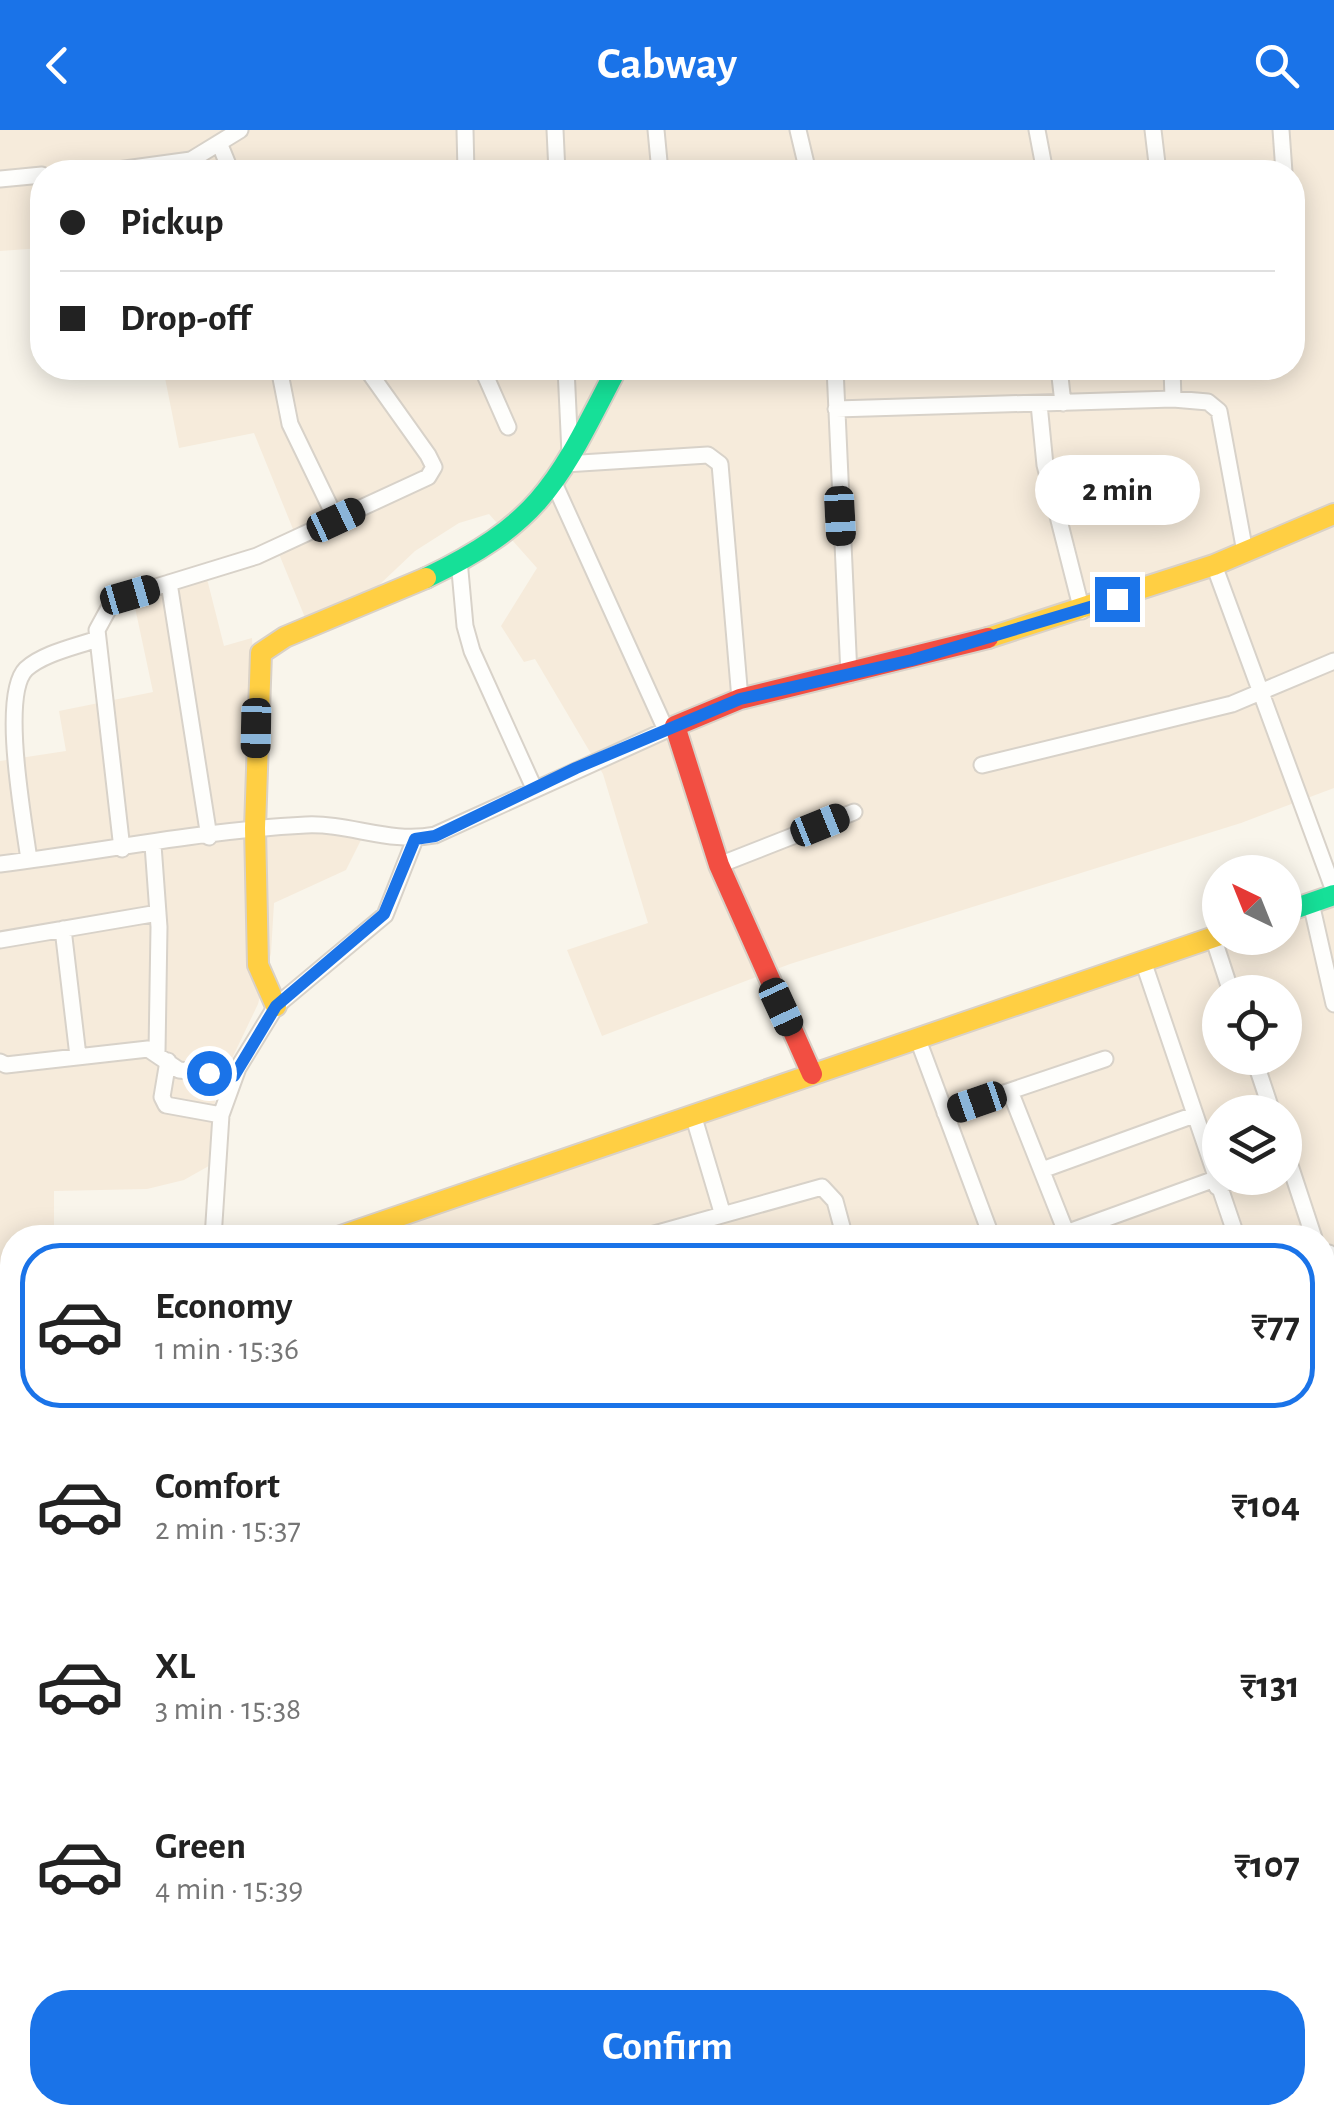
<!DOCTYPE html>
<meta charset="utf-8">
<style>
:root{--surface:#fff;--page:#f6f6f6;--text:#222;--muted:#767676;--line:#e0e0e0;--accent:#1a73e8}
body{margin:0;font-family:"Alegreya Sans",sans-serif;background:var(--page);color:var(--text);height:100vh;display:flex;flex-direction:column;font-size:38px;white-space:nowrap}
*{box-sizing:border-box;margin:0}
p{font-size:32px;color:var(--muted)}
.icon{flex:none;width:55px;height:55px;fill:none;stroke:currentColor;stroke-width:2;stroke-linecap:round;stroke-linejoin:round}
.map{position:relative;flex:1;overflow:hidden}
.sheet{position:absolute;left:0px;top:1095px;width:1335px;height:900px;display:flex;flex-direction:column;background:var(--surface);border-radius:40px 40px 0 0;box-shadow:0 5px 25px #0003}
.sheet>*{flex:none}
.banner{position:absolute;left:30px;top:30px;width:1275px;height:220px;border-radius:40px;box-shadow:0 5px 25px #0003;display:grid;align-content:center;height:220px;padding:0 30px;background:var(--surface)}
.needle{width:65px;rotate:317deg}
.fabs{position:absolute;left:1202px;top:725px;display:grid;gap:20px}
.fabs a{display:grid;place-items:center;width:100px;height:100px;border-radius:50%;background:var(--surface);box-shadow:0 5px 25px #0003;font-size:50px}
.end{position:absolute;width:45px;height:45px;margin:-22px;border:12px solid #1a73e8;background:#fff;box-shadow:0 0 0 5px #fff}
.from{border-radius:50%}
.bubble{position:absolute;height:70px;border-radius:35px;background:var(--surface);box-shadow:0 5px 25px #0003;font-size:32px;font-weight:700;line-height:70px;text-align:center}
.car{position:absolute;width:30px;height:60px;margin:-30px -15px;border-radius:12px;box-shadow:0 0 8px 2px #0007;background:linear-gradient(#222 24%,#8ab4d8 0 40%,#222 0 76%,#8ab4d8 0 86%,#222 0)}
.banner b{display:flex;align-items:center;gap:35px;height:95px;font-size:38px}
.banner b+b{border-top:2px solid var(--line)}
.banner i{width:25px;height:25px;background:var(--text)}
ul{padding:18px 0 0;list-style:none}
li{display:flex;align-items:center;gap:30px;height:165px;margin:0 20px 15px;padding:0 10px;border:5px solid transparent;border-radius:40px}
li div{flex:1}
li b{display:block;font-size:38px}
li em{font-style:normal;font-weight:700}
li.on{border-color:var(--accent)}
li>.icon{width:90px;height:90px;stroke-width:1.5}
.primary-button{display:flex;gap:20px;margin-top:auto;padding:20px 30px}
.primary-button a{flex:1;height:115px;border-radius:40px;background:var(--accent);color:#fff;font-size:40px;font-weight:700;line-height:115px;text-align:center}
header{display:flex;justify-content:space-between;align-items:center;height:130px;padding:0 30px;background:var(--accent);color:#fff;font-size:45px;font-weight:700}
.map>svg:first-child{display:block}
</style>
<header><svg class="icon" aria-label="back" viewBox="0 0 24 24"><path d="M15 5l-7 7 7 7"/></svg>Cabway<svg class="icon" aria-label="search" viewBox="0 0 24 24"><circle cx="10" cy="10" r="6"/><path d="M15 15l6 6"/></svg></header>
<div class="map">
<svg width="1334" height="1995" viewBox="0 0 1334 1995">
<rect width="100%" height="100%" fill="#f9f5eb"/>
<path fill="#f6ebdb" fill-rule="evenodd" d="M0 0H1334V658L1241 693 790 834 602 906 567 820 648 793 603 644 535 529 524 532 501 496 537 438 489 384 459 393 415 421 378 456 306 490 277 419 297 409 254 303 179 318 163 238H1292V42H42V118L0 121Z
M205 441 224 516 252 508 260 691 365 702 346 740 274 773 271 823 258 874 215 964 214 1033 184 1050 147 1059 54 1061V1107L12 1108V1164L0 1165V631L66 621 59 581 153 562 133 468Z
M1334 772V1995H443V1982H1322V1108H360L1231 808H1285V789ZM1220 862H1285V928H1220ZM1220 982H1285V1048H1220Z
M0 1182H12V1369H0Z"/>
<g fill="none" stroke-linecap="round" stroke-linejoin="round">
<defs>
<path id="street" d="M465 0 466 42
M555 0 557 42
M656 0 660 42
M798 0 808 42
M1037 0 1045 42
M1153 0 1158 42
M1281 0 1284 42
M220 15 231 42
M103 42 191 30 240 0
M0 49 42 45
M279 238 290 294 336 389
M482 238 508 297
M566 238 570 324
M835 238 849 545
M1059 238 1063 273
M1173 269 1208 272 1219 281 1245 422
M1039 274 1045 335 1082 481
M836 279 1173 269 1172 238
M565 334 708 325 720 334 740 569
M554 353 666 600
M459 430 465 496 472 521 534 658
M1214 435 1334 761
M169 453 209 707
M982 635 1232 574 1334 531
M153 715 159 797 157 922
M122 719 97 500 109 478 130 465 257 426 428 347 434 337 428 325 366 238
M29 730C24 691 0 565 26 539 44 523 75 517 97 509
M0 734C101 722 204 700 306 695 350 693 390 714 435 705L675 596
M719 735 854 682
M1311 773 1334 874
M63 799 78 926
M1213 807 1231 862
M0 810 158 783
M1143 831 1237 1108
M917 907 992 1108
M1254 928 1272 982
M168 931 162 967 166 975 221 985
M0 932 6 935 148 919 179 940 234 946
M1010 961 1066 1102
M945 983 1105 929
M694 988 722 1082
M1285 1020 1314 1108
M1042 1040 1194 985
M1217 1057 1238 1048
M213 1108 221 985 238 938 276 876 385 785 415 709
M640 1108 822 1057 835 1071 845 1108
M1052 1108 1215 1049
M1329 1123 1334 1137
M0 1297 12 1298
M1322 1336 1334 1369
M1322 1401 1334 1397
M1322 1478 1334 1474
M1322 1588 1334 1622
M1322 1793 1334 1789
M598 1982V1995
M679 1982 680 1995
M910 1982 911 1995
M965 1995 1003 1982
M1159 1995 1197 1982
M1284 1995 1314 1983"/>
<path id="fast" d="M426 448C545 391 559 349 617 238
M1285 782 1334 765"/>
<path id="slow" d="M988 508 1214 435 1334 384
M276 876 258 835 255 698 261 523 285 507 426 448
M335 1108 1220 805
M0 1180 12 1179"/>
<path id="jam" d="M812 944 719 735 675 596 740 569 988 508"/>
</defs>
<use href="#street" stroke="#d8d2c9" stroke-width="19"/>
<use href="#fast" stroke="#d9d1c7" stroke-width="24"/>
<use href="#slow" stroke="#d9d1c7" stroke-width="24"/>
<use href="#jam" stroke="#d9d1c7" stroke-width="24"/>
<use href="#street" stroke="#fefefc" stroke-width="15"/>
<use href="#fast" stroke="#16e098" stroke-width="20"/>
<use href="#slow" stroke="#ffcf43" stroke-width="20"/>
<use href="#jam" stroke="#f24e42" stroke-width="20"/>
</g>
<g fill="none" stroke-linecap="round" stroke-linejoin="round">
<path stroke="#1a73e8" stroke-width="12" d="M209 943 234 946 276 876 384 784 415 709 435 706 576 638 740 569 912 530 1117 469"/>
</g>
</svg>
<div class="fabs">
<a><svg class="needle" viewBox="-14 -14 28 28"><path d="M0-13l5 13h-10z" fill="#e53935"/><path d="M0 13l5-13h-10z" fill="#767676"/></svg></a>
<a><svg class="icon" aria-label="locate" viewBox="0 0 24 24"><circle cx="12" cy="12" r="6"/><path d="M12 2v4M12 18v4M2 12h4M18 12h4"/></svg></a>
<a><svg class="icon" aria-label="layers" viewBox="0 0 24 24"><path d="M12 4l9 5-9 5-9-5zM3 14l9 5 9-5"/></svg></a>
</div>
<i class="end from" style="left:209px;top:943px"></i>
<i class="end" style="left:1117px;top:469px"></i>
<div class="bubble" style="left:1035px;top:325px;width:165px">2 min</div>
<i class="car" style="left:840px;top:386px;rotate:177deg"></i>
<i class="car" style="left:336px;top:390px;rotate:65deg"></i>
<i class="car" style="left:130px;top:465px;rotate:74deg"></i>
<i class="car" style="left:256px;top:598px;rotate:181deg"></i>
<i class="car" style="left:820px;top:695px;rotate:68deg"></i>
<i class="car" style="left:781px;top:877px;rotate:155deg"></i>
<i class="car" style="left:977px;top:972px;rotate:251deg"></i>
<div class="banner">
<b><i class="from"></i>Pickup</b>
<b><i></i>Drop-off</b>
</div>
<section class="sheet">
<ul>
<li class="on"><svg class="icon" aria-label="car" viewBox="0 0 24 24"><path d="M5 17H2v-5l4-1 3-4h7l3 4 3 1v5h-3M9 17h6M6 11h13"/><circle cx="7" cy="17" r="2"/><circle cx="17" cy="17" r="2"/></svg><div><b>Economy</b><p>1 min · 15:36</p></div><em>₹77</em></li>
<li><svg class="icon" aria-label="car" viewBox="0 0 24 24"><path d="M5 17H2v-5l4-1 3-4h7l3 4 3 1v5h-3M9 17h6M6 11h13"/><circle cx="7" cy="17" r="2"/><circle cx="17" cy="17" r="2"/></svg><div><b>Comfort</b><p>2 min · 15:37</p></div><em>₹104</em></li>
<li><svg class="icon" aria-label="car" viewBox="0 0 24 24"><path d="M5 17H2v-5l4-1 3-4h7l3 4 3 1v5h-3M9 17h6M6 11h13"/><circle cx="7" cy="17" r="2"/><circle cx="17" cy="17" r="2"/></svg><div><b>XL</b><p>3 min · 15:38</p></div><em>₹131</em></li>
<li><svg class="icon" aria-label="car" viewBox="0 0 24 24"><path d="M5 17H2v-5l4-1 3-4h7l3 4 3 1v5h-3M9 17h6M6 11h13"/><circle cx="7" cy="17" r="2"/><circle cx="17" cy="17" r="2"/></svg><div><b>Green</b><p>4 min · 15:39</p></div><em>₹107</em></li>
</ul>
<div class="primary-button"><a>Confirm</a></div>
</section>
</div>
